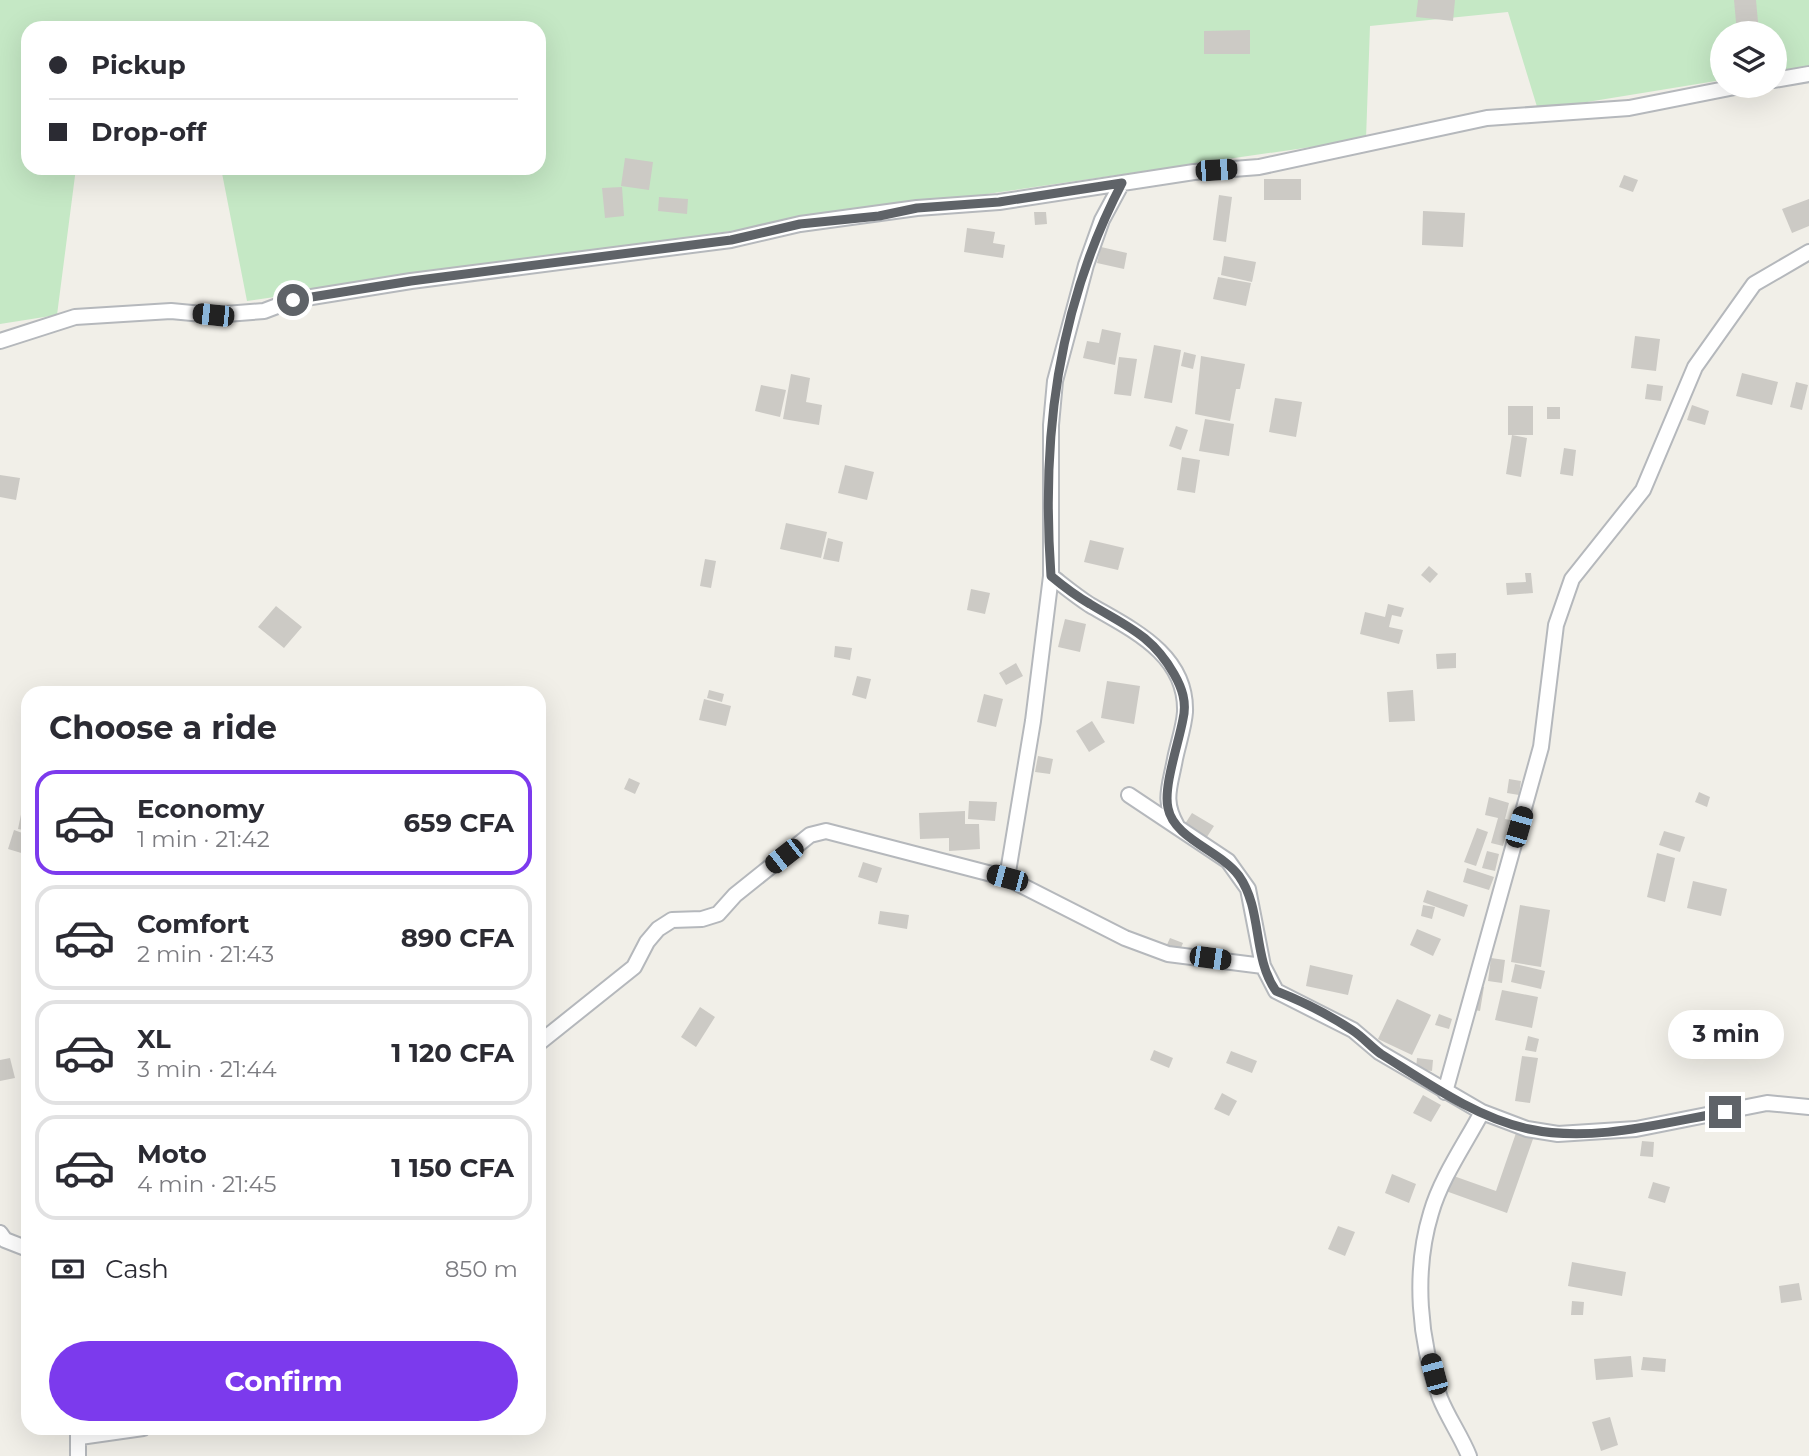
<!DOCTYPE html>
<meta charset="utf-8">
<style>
:root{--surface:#fff;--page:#f7f7f7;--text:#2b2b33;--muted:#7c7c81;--line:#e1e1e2;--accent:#7c3aed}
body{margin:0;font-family:Montserrat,sans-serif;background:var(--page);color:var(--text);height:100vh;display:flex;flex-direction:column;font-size:26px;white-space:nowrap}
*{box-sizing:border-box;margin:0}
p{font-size:23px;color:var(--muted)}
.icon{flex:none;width:38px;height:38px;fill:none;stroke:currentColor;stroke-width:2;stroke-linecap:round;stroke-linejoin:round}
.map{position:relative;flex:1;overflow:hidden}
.details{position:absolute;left:21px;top:686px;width:525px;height:749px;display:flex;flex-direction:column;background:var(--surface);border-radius:21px;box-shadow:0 7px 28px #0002}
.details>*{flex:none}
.hud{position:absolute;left:21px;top:21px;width:525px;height:154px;border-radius:21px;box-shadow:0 7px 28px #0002;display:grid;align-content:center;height:154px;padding:0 28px;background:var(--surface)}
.buttons{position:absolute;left:1710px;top:21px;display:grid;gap:14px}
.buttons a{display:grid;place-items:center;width:77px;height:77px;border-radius:50%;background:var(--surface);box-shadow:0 7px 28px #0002;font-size:35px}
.end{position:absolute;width:32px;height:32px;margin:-16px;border:9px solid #5f6368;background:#fff;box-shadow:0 0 0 4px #fff}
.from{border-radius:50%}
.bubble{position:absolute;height:49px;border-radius:24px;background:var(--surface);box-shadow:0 7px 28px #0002;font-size:23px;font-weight:700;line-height:49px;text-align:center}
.car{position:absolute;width:21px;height:42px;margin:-21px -10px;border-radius:9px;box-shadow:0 0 5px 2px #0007;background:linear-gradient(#222 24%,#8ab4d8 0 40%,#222 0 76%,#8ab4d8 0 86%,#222 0)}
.hud b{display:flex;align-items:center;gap:24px;height:66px;font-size:26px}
.hud b+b{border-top:2px solid var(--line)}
.hud i{width:18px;height:18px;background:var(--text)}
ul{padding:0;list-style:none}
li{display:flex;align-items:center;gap:21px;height:105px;margin:0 14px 10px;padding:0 14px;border:4px solid var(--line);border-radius:21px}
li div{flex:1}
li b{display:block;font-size:26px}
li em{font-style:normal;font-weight:700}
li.active{border-color:var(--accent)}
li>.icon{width:63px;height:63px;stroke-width:1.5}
h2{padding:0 28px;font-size:32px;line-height:84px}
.pay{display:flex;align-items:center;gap:18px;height:77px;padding:0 28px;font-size:26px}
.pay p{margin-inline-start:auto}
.action{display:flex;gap:14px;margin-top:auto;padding:14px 28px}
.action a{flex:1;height:80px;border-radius:42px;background:var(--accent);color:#fff;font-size:28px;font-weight:700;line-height:80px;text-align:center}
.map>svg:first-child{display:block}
</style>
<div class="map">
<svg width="1809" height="1456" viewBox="0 0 1809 1456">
<rect width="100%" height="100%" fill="#f1efe8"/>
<path fill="#c5e8c5" d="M0 0H1809V66L1775 72 1774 33H1722V80L1538 110 1508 12 1370 26 1366 139 247 301 221 168H539V28H28V168H76L57 315 0 324Z"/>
<path fill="#cccac5" d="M1418 0H1455L1453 21 1416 17Z
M1734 0H1756L1759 33H1737Z
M1250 30V54H1204V31Z
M625 158 653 162 649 190 621 186Z
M119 168H203V173L119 172Z
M1624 175 1638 180 1633 192 1619 187Z
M1264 179H1301V200H1264Z
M622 187 624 216 605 218 602 188Z
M1219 195 1232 197 1226 242 1213 240Z
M659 197 688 199 687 214 658 211Z
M1809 199V226L1792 233 1782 209Z
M1423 211 1465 213 1463 247 1422 245Z
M1034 212H1046L1047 224 1035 225Z
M967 228 995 232 993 243 1005 245 1003 258 964 252Z
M1101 247 1127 253 1124 269 1097 263Z
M1224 256 1256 262 1252 282 1221 275Z
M1218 277 1251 283 1246 306 1213 299Z
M1102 329 1121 333 1115 365 1083 358 1087 341 1099 343Z
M1635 336 1660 339 1656 371 1631 368Z
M1154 345 1181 350 1172 403 1144 398Z
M1184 352 1196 355 1193 369 1181 366Z
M1201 356 1245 364 1240 389H1236L1230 421 1195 414Z
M1119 357 1137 359 1131 396 1114 394Z
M1742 373 1778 382 1772 405 1736 396Z
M791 374 810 378 806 402 822 405 819 425 783 419Z
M1796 382 1808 385 1802 410 1790 407Z
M1647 384 1663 386 1661 401 1645 399Z
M761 385 786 390 780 417 755 411Z
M1275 398 1302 402 1296 437 1269 432Z
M1692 405 1709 411 1705 425 1687 420Z
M1508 406H1533V435H1508Z
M1547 407H1560V419H1547Z
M1205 419 1234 424 1229 456 1199 451Z
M1176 426 1188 430 1181 450 1169 446Z
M1512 435 1527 438 1521 477 1506 474Z
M1564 448 1576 450 1573 476 1560 474Z
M1182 457 1200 460 1195 493 1177 490Z
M845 465 874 472 867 500 838 493Z
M0 475 20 478 16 500 0 497Z
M786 523 827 532 821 558 780 549Z
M828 538 843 542 839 562 823 559Z
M1090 540 1124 548 1118 570 1084 562Z
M705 559 716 561 711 588 700 586Z
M1429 566 1438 574 1430 583 1421 575Z
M1525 573H1531L1533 593 1507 595 1506 583 1526 582Z
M971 589 990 593 985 614 967 610Z
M1388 604 1404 608 1401 617 1392 615 1389 627 1403 630 1399 644 1360 634 1365 612 1385 617Z
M276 606 302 627 284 648 258 627Z
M1065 619 1086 624 1080 652 1058 647Z
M835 646 852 648 850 660 834 657Z
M1456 653V668L1437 669 1436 654Z
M1016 663 1023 676 1006 685 999 673Z
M857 676 871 679 866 699 852 695Z
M1107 681 1140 686 1134 724 1101 718Z
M709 690 724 694 722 702 707 698Z
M1413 690 1415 721 1389 722 1387 692Z
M984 694 1003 699 996 727 977 722Z
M704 699 731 706 726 726 699 720Z
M1092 721 1105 742 1089 752 1076 731Z
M1038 756 1053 759 1050 774 1035 772Z
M629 778 640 783 635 794 624 789Z
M1509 779 1521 781 1519 795 1507 793Z
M1699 792 1710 797 1707 807 1695 802Z
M1489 797 1509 803 1505 819 1510 820 1503 846 1491 843 1498 818 1485 815Z
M24 800 28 801V831L18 829Z
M969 801 997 802 995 821 968 819Z
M965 811V824H979L980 849 949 851V838L920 839 919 813Z
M1192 813 1214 826 1203 843 1181 830Z
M1477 828 1488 832 1476 866 1464 862Z
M14 830 28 835V855L8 849Z
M1664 831 1685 837 1680 852 1659 845Z
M1487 851 1499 854 1495 871 1482 868Z
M1657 853 1675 858 1665 902 1647 897Z
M863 862 882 868 877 883 858 877Z
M1467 868 1494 877 1489 890 1463 882Z
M1693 881 1727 889 1721 916 1687 908Z
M1427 890 1468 905 1464 917 1423 902Z
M1423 905 1435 907 1432 919 1421 916Z
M1520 905 1550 910 1541 967 1511 962Z
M880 911 909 915 907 929 878 924Z
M1417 929 1441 939 1433 956 1410 945Z
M1170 938 1183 943 1178 955 1165 949Z
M1491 958 1505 960 1502 983 1488 981Z
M1515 964 1545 971 1541 989 1511 982Z
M1310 965 1353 975 1348 995 1306 986Z
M1472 985 1484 987 1480 1011 1468 1009Z
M1502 990 1538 997 1532 1028 1495 1020Z
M1397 999 1431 1015 1412 1055 1378 1039Z
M700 1007 715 1017 696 1047 681 1037Z
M1439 1014 1452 1019 1449 1029 1435 1025Z
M1679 1024 1705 1030 1698 1056 1673 1050Z
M1528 1036 1539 1039 1536 1052 1525 1050Z
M1154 1050 1173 1058 1169 1068 1150 1060Z
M1231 1051 1257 1061 1252 1073 1226 1063Z
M1522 1056 1538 1058 1530 1103 1515 1101Z
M10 1058 15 1078 0 1081V1060Z
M1417 1058 1433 1060 1432 1071 1416 1069Z
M1222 1093 1237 1101 1229 1116 1214 1109Z
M1423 1095 1441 1105 1431 1122 1413 1113Z
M1516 1133 1533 1139 1507 1213 1443 1190 1448 1174 1496 1191Z
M1642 1141 1654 1142 1653 1157 1640 1156Z
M1392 1174 1416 1184 1409 1203 1385 1193Z
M1653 1182 1670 1187 1665 1203 1648 1198Z
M1338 1226 1355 1232 1345 1256 1328 1249Z
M1572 1262 1626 1272 1622 1296 1568 1286Z
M1799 1283 1802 1300 1781 1303 1779 1286Z
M1572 1301 1584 1302 1583 1315H1571Z
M1631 1356 1633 1377 1596 1380 1594 1359Z
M1643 1357 1666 1359 1665 1372 1641 1370Z
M1610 1417 1618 1445 1601 1451 1592 1422Z"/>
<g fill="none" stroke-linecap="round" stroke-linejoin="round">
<defs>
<path id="minor" d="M1774 80 1809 74
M0 341 75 317 171 311 213 315 264 311 293 300 411 281 731 240 800 224 917 208 999 202 1194 172 1259 167 1487 118 1629 108 1740 86
M1051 576C1064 586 1076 596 1090 605 1131 629 1187 654 1185 712 1184 727 1178 744 1175 759 1170 787 1162 800 1177 826
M1129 795 1228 861 1248 889 1263 966 1276 991 1353 1030 1379 1052 1482 1112 1527 1129 1558 1134 1636 1129 1767 1103 1809 1107
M1007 878 1033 721 1051 576V425L1055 381 1086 265 1102 220 1122 183
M539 1043 634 967 647 942 658 929 672 920 702 919 718 914 735 895 810 835 826 831 1007 878 1125 938 1168 954 1263 966
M1445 1092 1541 747 1556 625 1572 579 1643 490 1695 367 1754 284 1809 252
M0 1233 5 1240 28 1249
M78 1429V1456
M80 1437 143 1428
M1469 1456C1461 1436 1448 1418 1440 1398 1419 1341 1413 1272 1431 1213 1441 1178 1465 1144 1482 1112"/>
</defs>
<use href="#minor" stroke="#b5b8bc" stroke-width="18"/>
<use href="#minor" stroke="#fff" stroke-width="14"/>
</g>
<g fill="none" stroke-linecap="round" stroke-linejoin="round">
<path stroke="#5f6368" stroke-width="9" d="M293 300 411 281 731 240 800 224 879 216 917 208 999 202 1122 183C1057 308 1041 438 1051 576 1063 586 1076 596 1090 604 1126 626 1152 635 1174 674 1182 688 1187 702 1183 719 1179 742 1163 787 1168 808 1174 839 1221 851 1239 876 1263 910 1252 957 1276 991 1302 1001 1329 1015 1352 1030 1363 1037 1371 1047 1381 1054 1426 1082 1476 1118 1529 1129 1592 1143 1662 1123 1725 1112"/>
</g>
</svg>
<div class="buttons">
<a><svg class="icon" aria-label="layers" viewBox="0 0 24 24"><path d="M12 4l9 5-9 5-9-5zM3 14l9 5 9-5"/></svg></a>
</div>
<i class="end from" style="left:293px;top:300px"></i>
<i class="end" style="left:1725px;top:1112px"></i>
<div class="bubble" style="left:1668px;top:1010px;width:116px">3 min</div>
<i class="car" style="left:1216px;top:170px;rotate:86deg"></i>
<i class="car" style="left:213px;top:315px;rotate:276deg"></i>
<i class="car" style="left:1519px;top:827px;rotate:16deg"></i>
<i class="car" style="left:784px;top:856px;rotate:232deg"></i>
<i class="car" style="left:1007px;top:878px;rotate:285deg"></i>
<i class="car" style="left:1210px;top:958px;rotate:98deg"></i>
<i class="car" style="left:1434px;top:1374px;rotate:345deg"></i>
<div class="hud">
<b><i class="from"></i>Pickup</b>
<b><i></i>Drop-off</b>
</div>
<section class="details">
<h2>Choose a ride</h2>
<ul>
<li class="active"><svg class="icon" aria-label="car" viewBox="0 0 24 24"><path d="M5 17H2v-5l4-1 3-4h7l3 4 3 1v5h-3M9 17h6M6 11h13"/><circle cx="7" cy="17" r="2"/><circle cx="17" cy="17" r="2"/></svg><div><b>Economy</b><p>1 min · 21:42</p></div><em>659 CFA</em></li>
<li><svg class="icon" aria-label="car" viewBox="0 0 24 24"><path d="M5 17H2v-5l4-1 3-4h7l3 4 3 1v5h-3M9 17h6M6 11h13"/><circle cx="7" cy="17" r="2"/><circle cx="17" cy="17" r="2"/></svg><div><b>Comfort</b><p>2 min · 21:43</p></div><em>890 CFA</em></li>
<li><svg class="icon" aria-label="car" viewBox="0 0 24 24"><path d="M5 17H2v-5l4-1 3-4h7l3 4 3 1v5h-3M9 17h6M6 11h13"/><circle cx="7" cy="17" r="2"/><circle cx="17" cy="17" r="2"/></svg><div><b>XL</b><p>3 min · 21:44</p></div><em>1 120 CFA</em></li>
<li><svg class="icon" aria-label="car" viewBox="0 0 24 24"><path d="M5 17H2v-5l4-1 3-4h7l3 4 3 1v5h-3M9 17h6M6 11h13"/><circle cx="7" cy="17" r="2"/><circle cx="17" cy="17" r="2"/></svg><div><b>Moto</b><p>4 min · 21:45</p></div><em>1 150 CFA</em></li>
</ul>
<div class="pay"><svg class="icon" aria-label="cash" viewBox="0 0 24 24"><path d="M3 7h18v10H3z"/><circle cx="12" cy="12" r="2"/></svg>Cash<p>850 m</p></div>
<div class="action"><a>Confirm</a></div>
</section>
</div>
